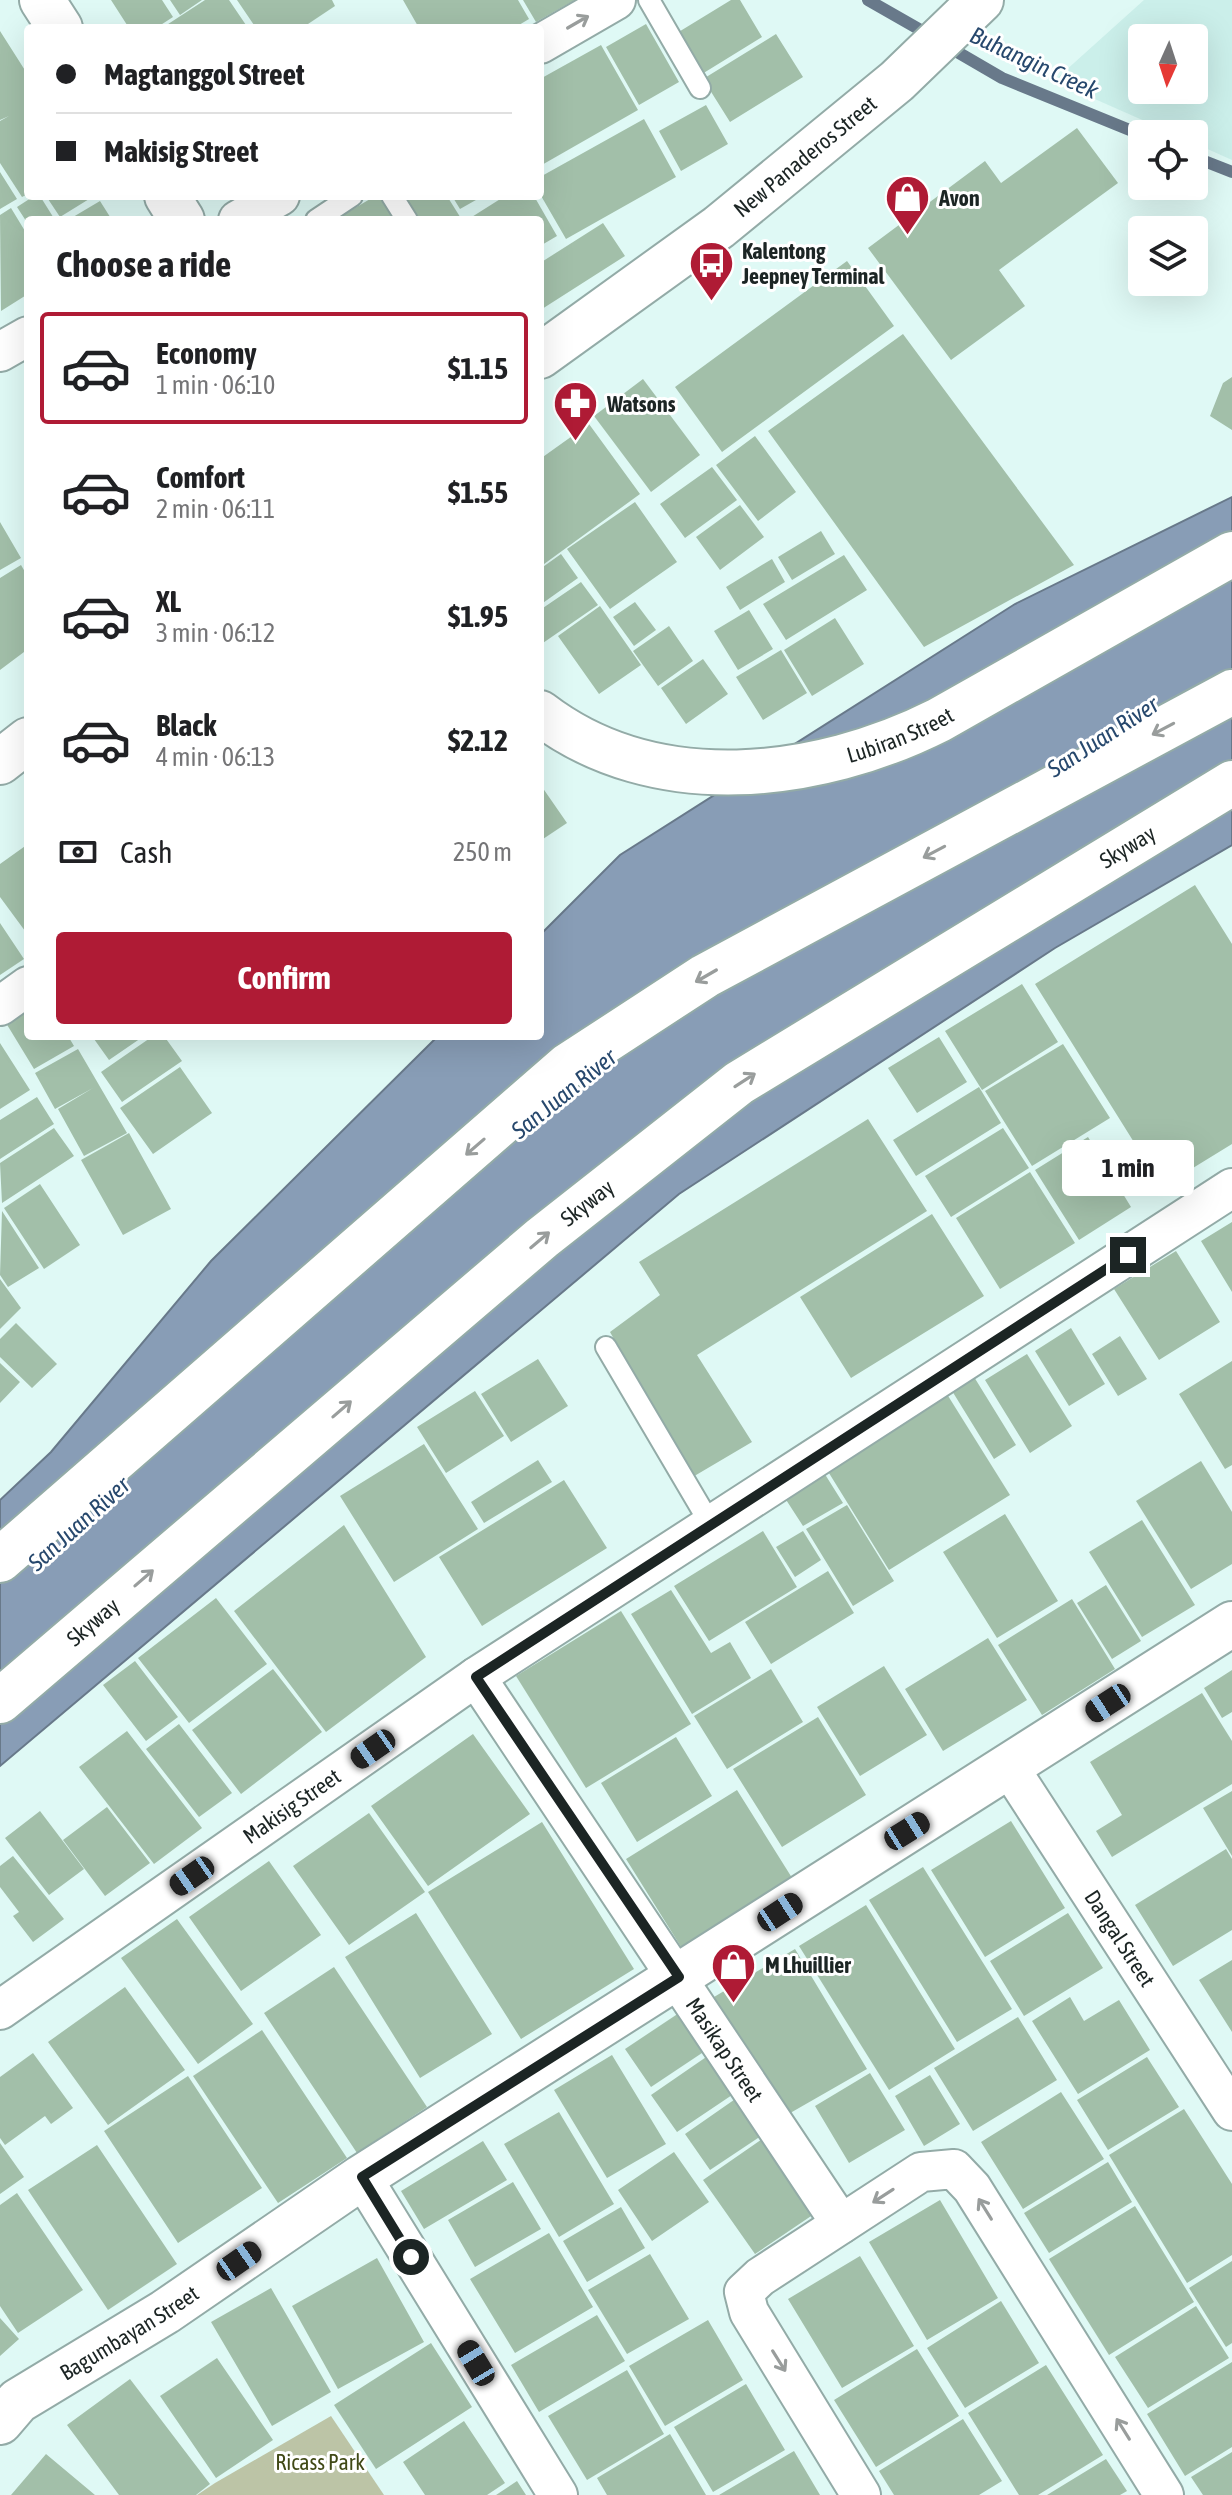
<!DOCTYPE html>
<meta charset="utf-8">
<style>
:root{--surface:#fff;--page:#f6f6f6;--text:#202124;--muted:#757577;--line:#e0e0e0;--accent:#af1b35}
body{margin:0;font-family:"Asap Condensed",sans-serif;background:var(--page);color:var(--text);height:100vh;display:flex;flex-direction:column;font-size:30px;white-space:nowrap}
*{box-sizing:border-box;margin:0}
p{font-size:26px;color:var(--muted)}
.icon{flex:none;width:44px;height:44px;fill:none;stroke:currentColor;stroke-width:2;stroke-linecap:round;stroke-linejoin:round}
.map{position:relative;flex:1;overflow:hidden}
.side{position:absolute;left:24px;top:216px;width:520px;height:824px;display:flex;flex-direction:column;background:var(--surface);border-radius:8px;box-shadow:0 8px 32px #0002}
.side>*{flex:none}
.hud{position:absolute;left:24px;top:24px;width:520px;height:176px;border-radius:8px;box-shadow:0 8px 32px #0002;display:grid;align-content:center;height:176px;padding:0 32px;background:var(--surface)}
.needle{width:52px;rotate:183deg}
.fabs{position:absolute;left:1128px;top:24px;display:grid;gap:16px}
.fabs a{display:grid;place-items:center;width:80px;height:80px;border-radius:8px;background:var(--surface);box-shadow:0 8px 32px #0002;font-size:40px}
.end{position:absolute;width:36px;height:36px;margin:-18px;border:10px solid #1c2524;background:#fff;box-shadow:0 0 0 4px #fff}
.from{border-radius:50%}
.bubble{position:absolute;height:56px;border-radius:8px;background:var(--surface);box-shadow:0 8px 32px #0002;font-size:26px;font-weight:700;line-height:56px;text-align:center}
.car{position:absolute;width:24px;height:48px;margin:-24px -12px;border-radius:10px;box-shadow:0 0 6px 2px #0007;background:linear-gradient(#222 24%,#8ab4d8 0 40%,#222 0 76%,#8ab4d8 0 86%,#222 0)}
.hud b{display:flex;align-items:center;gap:28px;height:76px;font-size:30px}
.hud b+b{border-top:2px solid var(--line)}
.hud i{width:20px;height:20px;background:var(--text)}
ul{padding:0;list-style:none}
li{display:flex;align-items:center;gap:24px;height:112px;margin:0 16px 12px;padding:0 16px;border:4px solid transparent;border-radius:8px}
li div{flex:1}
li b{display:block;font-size:30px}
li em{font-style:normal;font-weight:700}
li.selected{border-color:var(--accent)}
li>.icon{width:72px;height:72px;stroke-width:1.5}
h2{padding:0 32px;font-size:36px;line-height:96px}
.pay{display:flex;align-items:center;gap:20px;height:88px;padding:0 32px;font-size:30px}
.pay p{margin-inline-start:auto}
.action{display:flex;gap:16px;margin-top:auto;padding:16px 32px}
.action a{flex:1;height:92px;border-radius:8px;background:var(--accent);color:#fff;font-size:32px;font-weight:700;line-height:92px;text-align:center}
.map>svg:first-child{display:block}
</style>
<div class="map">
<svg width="1232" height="2495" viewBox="0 0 1232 2495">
<rect width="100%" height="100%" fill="#dff9f5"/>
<path fill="#cbefea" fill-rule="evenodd" d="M1144 0H1232V160L1194 143V134H1174L1054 81ZM1142 38H1194V90H1142Z"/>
<path fill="#bcc4a6" d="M331 2416 384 2495H197L215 2483Z"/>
<path fill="#889db6" stroke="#68798a" stroke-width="2" d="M1232 497V845L1055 948 679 1194 0 1766V1500L51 1452 211 1261 438 1036H540V935L620 855 1015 604Z"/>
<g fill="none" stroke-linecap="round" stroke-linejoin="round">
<path stroke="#68798a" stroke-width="12" d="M868 0 931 36
M947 46 1002 78 1142 135
M1194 157 1232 172"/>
</g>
<path fill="#a2bfa9" d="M111 0H162L173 17 156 28H129Z
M170 0H202L180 15Z
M205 0H229L248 28H162Z
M237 0H332L335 6 302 28H256Z
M403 0H518L529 19 514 28H419Z
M523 0H575L536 22Z
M731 0H740L762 37 702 74 677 33Z
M646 24 679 82 639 105 606 47Z
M0 31 28 75V194L22 197 0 163V121L9 116 0 120Z
M776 34 803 77 730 122 703 79Z
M601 45 638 110 540 166V79Z
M706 105 728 144 681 171 659 131Z
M644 119 676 177 566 239 540 194V177Z
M1077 128 1118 183 999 270 1025 306 951 360 868 248 985 161 1001 183Z
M0 172 17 199 0 209Z
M34 196H40L55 220H28V224L17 207Z
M46 196H94L60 217Z
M375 196H384L399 220H335Z
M398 196H447L462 220H413Z
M452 196H483L460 209Z
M505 196H534L557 236 540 246V220H467Z
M100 201 112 220H68Z
M11 208 28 236V294L1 311 0 215Z
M603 223 625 256 542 309 540 263Z
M847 261 894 326 722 452 675 387Z
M903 334 1074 565 924 647 768 431Z
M1232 377V430L1210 416 1223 383Z
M643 379 700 455 651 492 594 416Z
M589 424 640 494 540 567V459Z
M755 436 796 492 758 521 716 465Z
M712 467 737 500 685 538 660 504Z
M635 502 677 562 610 609 567 549Z
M740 505 764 537 720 570 696 537Z
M0 522 21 558 0 570Z
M821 531 835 554 792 580 778 557Z
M561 554 578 578 540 605V569Z
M844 555 867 590 786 640 763 604Z
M772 559 785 582 740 610 726 587Z
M21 565 28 577V649L0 670V578Z
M581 582 598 605 540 645V610Z
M635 602 656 630 634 646 613 617Z
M600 606 641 665 599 694 558 636Z
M749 610 773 649 738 670 714 631Z
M835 618 864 664 812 696 784 650Z
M669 626 693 661 658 686 633 651Z
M781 650 807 693 763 720 736 677Z
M703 659 728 694 686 724 661 688Z
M540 784 567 823 540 841Z
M28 844V935L0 897V864Z
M1195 885 1232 944V1144L1162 1187 1035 984Z
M0 923 24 959 0 975Z
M1022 984 1058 1042 982 1090 945 1031Z
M28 1010V1036H68L74 1046 34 1069 6 1023Z
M99 1036H144L109 1060 94 1039Z
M153 1036H164L182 1061 122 1102 101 1072Z
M939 1037 967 1082 917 1113 888 1068Z
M0 1043 30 1090 0 1109Z
M1063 1044 1110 1118 1032 1166 985 1091Z
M78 1049 127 1133 84 1156 58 1109 93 1088 55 1109 35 1073Z
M180 1067 212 1113 153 1154 120 1108Z
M979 1087 1001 1123 916 1176 893 1140Z
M37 1097 54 1124 0 1159V1120Z
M868 1119 927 1211 697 1355 752 1442 691 1478 610 1332 660 1295 639 1262Z
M54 1128 74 1156 2 1203 0 1163Z
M1003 1128 1029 1168 951 1217 925 1176Z
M129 1133 171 1209 123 1235 81 1160Z
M1088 1137 1131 1207 1079 1240 1035 1170Z
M1030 1172 1075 1243 1000 1289 956 1218Z
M40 1184 80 1245 44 1269 4 1208Z
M2 1211 39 1268 8 1287 0 1275Z
M932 1214 984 1296 851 1378 800 1297Z
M1232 1222V1292L1201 1241Z
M1176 1251 1220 1322 1159 1360 1114 1289Z
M0 1279 21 1308 0 1329Z
M16 1323 57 1364 32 1388 0 1357V1339Z
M1071 1328 1105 1384 1069 1406 1035 1351Z
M1120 1336 1147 1379 1118 1396 1092 1354Z
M1027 1354 1072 1426 1030 1453 985 1380Z
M538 1359 568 1406 511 1442 481 1394Z
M1232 1361V1465L1225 1469 1179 1394Z
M0 1363 20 1382 0 1403Z
M971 1372 1016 1445 994 1459 949 1386Z
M475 1391 504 1436 446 1473 417 1427Z
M945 1391 1010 1495 889 1570 824 1465Z
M424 1444 478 1529 394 1582 340 1496Z
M538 1460 552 1482 484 1523 471 1502Z
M1201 1461 1232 1512V1564L1191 1589 1136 1501Z
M821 1468 843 1503 803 1526 781 1492Z
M564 1480 607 1548 482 1626 439 1557Z
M847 1505 894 1581 853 1606 806 1529Z
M1005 1514 1058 1601 997 1638 943 1552Z
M1142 1520 1195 1605 1142 1637 1089 1552Z
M344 1525 426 1657 326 1732 234 1611Z
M763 1531 797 1587 709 1641 674 1586Z
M803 1531 821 1560 795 1577 776 1547Z
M828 1571 854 1613 771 1664 745 1622Z
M1106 1585 1141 1641 1112 1659 1077 1603Z
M671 1590 711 1653 730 1642 751 1678 692 1714 631 1614Z
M216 1598 267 1664 189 1723 138 1658Z
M1072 1599 1115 1669 1042 1715 998 1645Z
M621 1611 691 1724 586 1788 516 1676Z
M988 1638 1027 1700 943 1751 905 1689Z
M135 1661 178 1717 146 1741 103 1685Z
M884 1666 927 1735 860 1776 817 1707Z
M273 1669 322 1732 241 1794 192 1730Z
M771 1669 803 1722 727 1769 694 1716Z
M1232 1670V1712L1222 1718 1204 1688Z
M1202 1693 1232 1741V1784L1112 1857 1096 1831 1122 1815 1090 1762Z
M818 1717 866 1795 782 1847 733 1769Z
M179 1724 232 1793 199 1817 146 1749Z
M127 1731 202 1828 154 1864 79 1767Z
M473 1734 530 1814 428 1886 371 1806Z
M676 1737 712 1796 637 1842 601 1783Z
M737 1790 794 1881 683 1950 626 1859Z
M1232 1791V1856L1203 1808Z
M107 1807 150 1863 105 1896 63 1840Z
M40 1811 84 1869 49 1895 5 1838Z
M369 1813 425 1892 349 1945 293 1866Z
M1011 1821 1065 1908 985 1957 931 1870Z
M542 1822 634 1969 521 2039 428 1892Z
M1226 1849 1232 1859V1930L1173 1966 1135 1905Z
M13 1856 64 1919 33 1942 13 1916 19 1912 0 1887V1866Z
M269 1861 321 1935 241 1991 189 1917Z
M923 1867 1012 2009 957 2042 869 1900Z
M866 1905 955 2049 889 2090 799 1946Z
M416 1913 492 2034 420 2078 345 1957Z
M1068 1913 1103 1968 1024 2016 990 1961Z
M177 1919 253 2024 198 2064 121 1958Z
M795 1949 867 2069 785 2116 714 1997Z
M1232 1960V2032L1199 1980Z
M334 1967 427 2107 357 2153 264 2013Z
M125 1987 185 2070 108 2125 48 2042Z
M1070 1997 1084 2021 1119 2000 1150 2050 1078 2094 1032 2021Z
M682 2011 708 2049 651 2087 625 2049Z
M1018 2017 1057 2080 973 2131 934 2068Z
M262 2030 347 2158 278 2203 193 2076Z
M33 2053 73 2108 51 2124 45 2116 5 2145 0 2138V2077Z
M712 2053 738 2091 677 2132 651 2095Z
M612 2055 666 2144 607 2178 554 2090Z
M1147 2057 1179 2107 1108 2150 1077 2100Z
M870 2073 905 2130 849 2163 815 2106Z
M930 2075 960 2124 924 2146 895 2096Z
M188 2076 262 2188 178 2243 104 2131Z
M1061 2092 1104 2159 1023 2209 981 2142Z
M741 2095 767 2132 710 2170 685 2134Z
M1184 2109 1232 2184V2255L1187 2283 1109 2155Z
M559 2112 614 2204 559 2237 504 2144Z
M768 2135 820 2210 755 2254 703 2180Z
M483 2141 507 2180 424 2229 401 2191Z
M0 2143 24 2177 0 2194Z
M97 2145 177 2264 108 2310 28 2190Z
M674 2152 709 2202 652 2241 618 2190Z
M1108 2162 1132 2202 1049 2253 1024 2213Z
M513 2182 541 2229 475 2267 448 2220Z
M17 2193 83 2290 18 2333 0 2306V2205Z
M940 2200 998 2298 927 2340 869 2242Z
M1135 2206 1194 2302 1109 2355 1049 2259Z
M621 2207 645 2248 587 2282 563 2241Z
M549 2233 593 2307 515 2353 470 2279Z
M650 2254 689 2319 627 2354 588 2290Z
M860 2256 914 2346 842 2388 788 2299Z
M377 2258 424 2342 338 2389 292 2306Z
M1232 2261V2343L1226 2347 1189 2288Z
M271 2288 331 2392 272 2426 211 2322Z
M1001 2301 1039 2363 965 2408 927 2348Z
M1196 2306 1229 2358 1148 2408 1115 2357Z
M597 2315 625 2361 539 2412 511 2365Z
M0 2318 19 2339 0 2356Z
M708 2320 743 2380 665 2426 629 2366Z
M431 2343 472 2407 376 2469 334 2405Z
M917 2349 959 2416 876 2467 834 2400Z
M217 2358 273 2440 216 2478 160 2396Z
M1232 2362V2447L1185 2476 1147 2414Z
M1046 2365 1103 2455 1038 2495H1019L968 2413Z
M627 2370 664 2434 587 2480 548 2416Z
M130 2379 210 2484 196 2495H119L67 2425Z
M746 2384 785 2450 713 2492 674 2427Z
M963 2419 1002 2481 979 2495H894L879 2471Z
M464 2421 505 2483 487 2495H425L403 2462Z
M670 2434 706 2495H607L597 2478Z
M794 2451 820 2495H719Z
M1232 2452V2495H1203L1191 2477Z
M46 2454 95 2495H11Z
M1106 2459 1127 2491 1120 2495H1047Z
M517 2481 526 2495H496Z"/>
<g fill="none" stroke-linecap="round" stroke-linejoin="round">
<defs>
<path id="lane" d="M649 0 700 88
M392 196 407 220
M316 220 352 196
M606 1347 711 1525"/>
<g id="street">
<path d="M540 44 616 0"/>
<path d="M238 220 280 196"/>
<path d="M0 352 28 336"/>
<path d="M0 1006 28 986"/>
<path id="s1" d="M476 1677 841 2224"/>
<path id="s2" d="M1009 1767 1232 2111"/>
<path id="s3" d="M0 2010 476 1677 1232 1188"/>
<path d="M362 2177 558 2495"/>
<path d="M861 2495 749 2312 744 2292 760 2277 921 2172 954 2169 972 2188 1164 2495"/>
</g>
<g id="secondary">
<path d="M42 0 60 28"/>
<path d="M167 196 182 220"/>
<path id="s4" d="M540 356 719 227 897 81 981 0"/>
<path id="s5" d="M540 713C655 801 818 781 939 720L1232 554"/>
<path d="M0 762 28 740"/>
<path id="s6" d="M0 2422 18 2401 165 2312 362 2177 1232 1624"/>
</g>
<g id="highway">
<path d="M0 1560 567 1066 705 976 1232 692"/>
<path id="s7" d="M0 1701 542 1238 739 1083 1232 783"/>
</g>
</defs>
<use href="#lane" stroke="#93aba7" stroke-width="24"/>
<use href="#street" stroke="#93aba7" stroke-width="42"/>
<use href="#secondary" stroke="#93aba7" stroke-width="48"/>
<use href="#highway" stroke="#93aba7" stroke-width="48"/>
<use href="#lane" stroke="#fff" stroke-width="20"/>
<use href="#street" stroke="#fff" stroke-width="38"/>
<use href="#secondary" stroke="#fff" stroke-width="44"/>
<use href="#highway" stroke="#fff" stroke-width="44"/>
</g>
<defs><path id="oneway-shaft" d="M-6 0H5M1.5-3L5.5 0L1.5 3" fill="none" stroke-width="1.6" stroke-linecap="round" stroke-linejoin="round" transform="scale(2)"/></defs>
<g stroke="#999d9c">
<use href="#oneway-shaft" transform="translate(578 22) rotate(-30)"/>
<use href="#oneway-shaft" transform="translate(1163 729) rotate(152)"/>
<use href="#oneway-shaft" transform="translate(934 852) rotate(152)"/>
<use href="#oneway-shaft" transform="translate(706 976) rotate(150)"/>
<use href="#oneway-shaft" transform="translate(745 1080) rotate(-33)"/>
<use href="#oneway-shaft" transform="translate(475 1147) rotate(139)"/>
<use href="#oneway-shaft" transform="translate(540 1240) rotate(-40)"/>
<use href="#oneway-shaft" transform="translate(342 1409) rotate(-41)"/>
<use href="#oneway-shaft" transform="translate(144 1578) rotate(-41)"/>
<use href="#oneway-shaft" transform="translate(883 2196) rotate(147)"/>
<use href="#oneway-shaft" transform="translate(985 2209) rotate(-122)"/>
<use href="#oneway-shaft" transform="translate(779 2361) rotate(58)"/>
<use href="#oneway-shaft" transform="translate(1123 2429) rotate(-122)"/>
</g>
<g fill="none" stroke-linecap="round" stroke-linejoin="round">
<path stroke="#1c2524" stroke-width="10" d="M411 2257 362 2177 679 1977 476 1677 1128 1255"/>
</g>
<defs>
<symbol id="shop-pin" viewBox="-11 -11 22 30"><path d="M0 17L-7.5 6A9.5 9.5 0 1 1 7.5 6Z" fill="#af1b35" stroke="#fff"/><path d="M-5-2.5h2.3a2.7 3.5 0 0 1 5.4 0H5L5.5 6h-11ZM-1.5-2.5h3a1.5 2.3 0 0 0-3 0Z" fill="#fff"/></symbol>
<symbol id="bus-pin" viewBox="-11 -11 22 30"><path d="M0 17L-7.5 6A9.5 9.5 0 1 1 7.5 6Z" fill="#af1b35" stroke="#fff"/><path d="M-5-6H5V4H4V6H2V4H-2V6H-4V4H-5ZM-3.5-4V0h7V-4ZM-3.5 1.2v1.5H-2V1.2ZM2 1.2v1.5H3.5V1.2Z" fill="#fff"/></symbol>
<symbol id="pharmacy-pin" viewBox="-11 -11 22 30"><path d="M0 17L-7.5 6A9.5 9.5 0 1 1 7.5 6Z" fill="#af1b35" stroke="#fff"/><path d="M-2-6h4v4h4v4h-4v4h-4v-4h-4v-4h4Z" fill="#fff"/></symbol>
</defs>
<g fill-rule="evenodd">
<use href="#shop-pin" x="882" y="172" width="51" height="69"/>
<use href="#bus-pin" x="686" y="238" width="51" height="69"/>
<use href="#pharmacy-pin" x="550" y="378" width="51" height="69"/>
<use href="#shop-pin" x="708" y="1940" width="51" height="69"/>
</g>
<g text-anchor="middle" stroke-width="6" stroke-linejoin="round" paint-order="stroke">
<g font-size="22" fill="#1c2524" stroke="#fff">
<text dy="8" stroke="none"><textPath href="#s4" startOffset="332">New Panaderos Street</textPath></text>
<text dy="8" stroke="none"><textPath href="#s5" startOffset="378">Lubiran Street</textPath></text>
<text dy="8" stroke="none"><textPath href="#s7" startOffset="1418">Skyway</textPath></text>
<text dy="8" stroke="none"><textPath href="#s7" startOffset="770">Skyway</textPath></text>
<text dy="8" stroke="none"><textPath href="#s7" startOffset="122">Skyway</textPath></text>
<text dy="8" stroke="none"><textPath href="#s3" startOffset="356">Makisig Street</textPath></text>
<text dy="8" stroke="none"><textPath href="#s2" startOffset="204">Dangal Street</textPath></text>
<text dy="8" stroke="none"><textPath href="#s1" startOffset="448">Masikap Street</textPath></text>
<text dy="8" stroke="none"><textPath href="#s6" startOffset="158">Bagumbayan Street</textPath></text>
</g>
<g font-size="22" font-weight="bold" fill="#1c2524" stroke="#fff" text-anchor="start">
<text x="939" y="206">Avon</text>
<text x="742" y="259">Kalentong<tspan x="742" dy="25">Jeepney Terminal</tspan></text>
<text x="607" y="412">Watsons</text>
<text x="765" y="1973">M Lhuillier</text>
</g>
<g font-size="22" fill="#404916" stroke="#fff">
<text x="320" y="2470">Ricass Park</text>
</g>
<g font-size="24" font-style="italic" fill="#27486d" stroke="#fff">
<text transform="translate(1034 63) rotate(25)" y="8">Buhangin Creek</text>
<text transform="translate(1103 737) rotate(-33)" y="8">San Juan River</text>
<text transform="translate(564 1094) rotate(-39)" y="8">San Juan River</text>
<text transform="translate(79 1524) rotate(-42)" y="8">San Juan River</text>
</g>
</g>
</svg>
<div class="fabs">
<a><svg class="needle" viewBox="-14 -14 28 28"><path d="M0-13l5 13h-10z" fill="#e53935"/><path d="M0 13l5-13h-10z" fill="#757577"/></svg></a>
<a><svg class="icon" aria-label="locate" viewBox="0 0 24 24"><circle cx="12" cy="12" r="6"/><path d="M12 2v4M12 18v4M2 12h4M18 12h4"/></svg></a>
<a><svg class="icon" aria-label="layers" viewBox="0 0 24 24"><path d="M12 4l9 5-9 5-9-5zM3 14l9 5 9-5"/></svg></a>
</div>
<i class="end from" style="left:411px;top:2257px"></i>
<i class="end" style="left:1128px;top:1255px"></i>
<div class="bubble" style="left:1062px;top:1140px;width:132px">1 min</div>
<i class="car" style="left:1108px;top:1703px;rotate:237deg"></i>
<i class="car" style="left:373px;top:1749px;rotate:235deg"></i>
<i class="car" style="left:907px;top:1831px;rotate:58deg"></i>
<i class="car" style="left:192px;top:1876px;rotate:235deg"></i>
<i class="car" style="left:780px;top:1912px;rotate:57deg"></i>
<i class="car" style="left:239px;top:2261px;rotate:55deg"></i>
<i class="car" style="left:476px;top:2363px;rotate:329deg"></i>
<div class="hud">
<b><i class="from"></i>Magtanggol Street</b>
<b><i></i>Makisig Street</b>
</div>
<section class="side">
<h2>Choose a ride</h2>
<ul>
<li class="selected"><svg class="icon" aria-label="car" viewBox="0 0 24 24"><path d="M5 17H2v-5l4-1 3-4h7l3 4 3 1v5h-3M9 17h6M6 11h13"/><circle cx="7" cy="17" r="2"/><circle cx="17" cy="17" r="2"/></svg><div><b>Economy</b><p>1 min · 06:10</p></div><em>$1.15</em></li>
<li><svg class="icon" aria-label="car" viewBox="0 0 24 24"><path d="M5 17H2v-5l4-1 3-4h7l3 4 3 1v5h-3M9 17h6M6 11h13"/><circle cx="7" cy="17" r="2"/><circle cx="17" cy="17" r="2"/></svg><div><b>Comfort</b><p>2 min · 06:11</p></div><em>$1.55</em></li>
<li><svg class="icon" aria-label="car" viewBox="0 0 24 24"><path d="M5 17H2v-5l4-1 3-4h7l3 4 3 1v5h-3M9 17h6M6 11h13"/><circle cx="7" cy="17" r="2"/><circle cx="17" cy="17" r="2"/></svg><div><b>XL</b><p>3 min · 06:12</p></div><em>$1.95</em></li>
<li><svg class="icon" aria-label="car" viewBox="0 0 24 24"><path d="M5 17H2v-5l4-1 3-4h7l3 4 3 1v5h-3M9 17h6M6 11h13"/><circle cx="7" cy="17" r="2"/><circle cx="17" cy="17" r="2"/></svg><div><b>Black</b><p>4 min · 06:13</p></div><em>$2.12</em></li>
</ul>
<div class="pay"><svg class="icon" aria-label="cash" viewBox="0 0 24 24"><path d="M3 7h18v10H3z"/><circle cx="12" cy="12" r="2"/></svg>Cash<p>250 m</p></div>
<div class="action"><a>Confirm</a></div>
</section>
</div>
